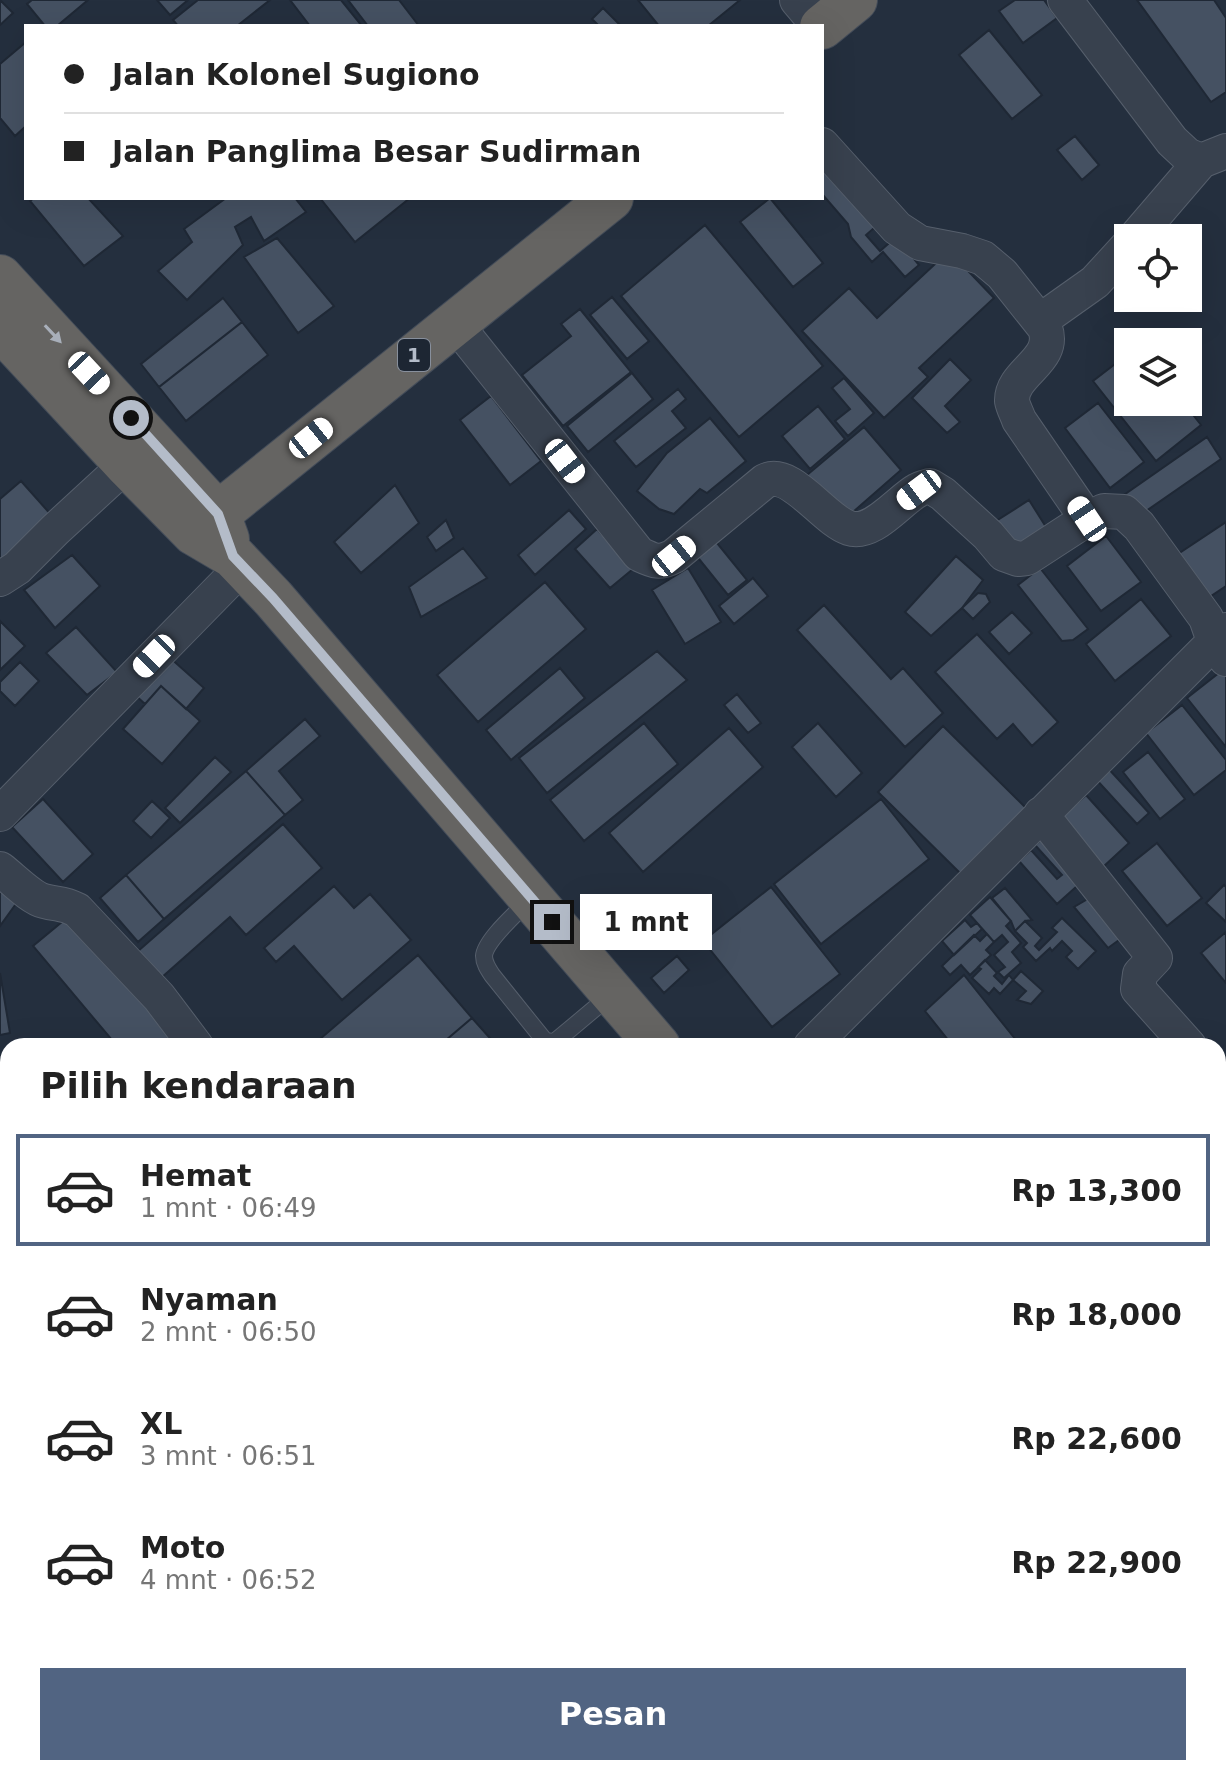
<!DOCTYPE html>
<html lang="id">
<meta charset="utf-8">
<style>
:root{--surface:#fff;--page:#f6f6f6;--text:#222;--muted:#767676;--line:#e0e0e0;--accent:#516482}
body{margin:0;font-family:"DejaVu Sans",sans-serif;background:var(--page);color:var(--text);height:100vh;display:flex;flex-direction:column;font-size:30px;white-space:nowrap}
*{box-sizing:border-box;margin:0}
p{font-size:26px;color:var(--muted)}
.icon{flex:none;width:44px;height:44px;fill:none;stroke:currentColor;stroke-width:2;stroke-linecap:round;stroke-linejoin:round}
.map{position:relative;flex:1;overflow:hidden}
.sheet{position:absolute;left:0px;top:1038px;width:1226px;height:738px;display:flex;flex-direction:column;background:var(--surface);border-radius:24px 24px 0 0;box-shadow:0 8px 32px #0002}
.sheet>*{flex:none}
.banner{position:absolute;left:24px;top:24px;width:800px;height:176px;border-radius:0px;box-shadow:0 8px 32px #0002;display:grid;align-content:center;height:176px;padding:0 40px;background:var(--surface)}
.fabs{position:absolute;left:1114px;top:224px;display:grid;gap:16px}
.fabs a{display:grid;place-items:center;width:88px;height:88px;border-radius:0px;background:var(--surface);box-shadow:0 8px 32px #0002;font-size:40px}
.end{position:absolute;width:36px;height:36px;margin:-18px;border:10px solid #b4bcc9;background:#111;box-shadow:0 0 0 4px #111}
.from{border-radius:50%}
.bubble{position:absolute;height:56px;border-radius:0px;background:var(--surface);box-shadow:0 8px 32px #0002;font-size:26px;font-weight:800;line-height:56px;text-align:center}
.car{position:absolute;width:24px;height:48px;margin:-24px -12px;border-radius:10px;box-shadow:0 0 6px 2px #0007;background:linear-gradient(#fff 24%,#345 0 40%,#fff 0 76%,#345 0 86%,#fff 0)}
.banner b{display:flex;align-items:center;gap:28px;height:76px;font-size:30px}
.banner b+b{border-top:2px solid var(--line)}
.banner i{width:20px;height:20px;background:var(--text)}
ul{padding:0;list-style:none}
li{display:flex;align-items:center;gap:24px;height:112px;margin:0 16px 12px;padding:0 24px;border:4px solid transparent;border-radius:0px}
li div{flex:1}
li b{display:block;font-size:30px}
li em{font-style:normal;font-weight:800}
li.selected{border-color:var(--accent)}
li>.icon{width:72px;height:72px;stroke-width:1.5}
h2{padding:0 40px;font-size:36px;line-height:96px}
.button{display:flex;gap:16px;margin-top:auto;padding:16px 40px}
.button a{flex:1;height:92px;border-radius:0px;background:var(--accent);color:#fff;font-size:32px;font-weight:800;line-height:92px;text-align:center}
.map>svg:first-child{display:block}
</style>
<div class="map">
<svg width="1226" height="1775" viewBox="0 0 1226 1775">
<rect width="100%" height="100%" fill="#242f3e"/>
<path fill="#455162" stroke="#1f2835" stroke-width="2" d="M0 0 13 13 0 25Z
M32 0H88L57 26H45L27 4Z
M157 0H188L170 15Z
M198 0H270L237 26H178L173 20Z
M290 0H341L362 26H310Z
M348 0H399L419 26H368Z
M638 0H740L708 26H659Z
M1015 0H1044L1057 18 1023 43 999 11Z
M1137 0H1214L1226 18V92L1211 102Z
M603 8 621 26H599L592 19Z
M989 30 1042 95 1012 119 959 55Z
M26 42V126L15 136 0 118V64Z
M1075 136 1099 165 1082 180 1057 150Z
M822 150 883 220 866 235 880 251 896 237 919 265 905 277 883 252 872 262 851 237 848 224 822 194Z
M34 198H88L123 236 84 266 30 201Z
M226 198H295L306 212 264 241 251 217 235 227 243 245 187 300 158 271 192 242 184 229Z
M320 198H410L355 242Z
M770 198 823 263 793 287 740 222Z
M705 225 823 366 739 437 621 296Z
M277 238 334 306 298 333 244 257Z
M949 251 994 298 919 368 928 377 884 418 802 331 849 288 877 318Z
M612 297 649 341 627 359 590 315Z
M223 298 242 322 159 387 141 364Z
M580 309 631 372 563 426 522 375 571 336 561 324Z
M242 322 268 355 186 421 159 387Z
M1128 354V402H1183L1201 425 1156 461 1093 381Z
M950 359 971 380 945 406 960 422 947 433 912 398Z
M632 373 653 399 588 452 567 426Z
M844 378 874 413 848 436 835 421 850 409 832 388Z
M678 389 686 399 672 411 686 428 636 467 614 441Z
M491 396 541 461 510 485 460 420Z
M1098 403 1144 462 1110 488 1065 428Z
M818 406 845 439 810 469 782 436Z
M710 418 746 461 707 493 700 489 674 514 659 509 637 491 667 453Z
M864 427 901 470 845 519 807 475Z
M1207 437 1221 459 1136 518 1121 497Z
M21 481 53 517 0 563V499Z
M395 485 419 523 361 573 334 542Z
M1029 500 1046 527 1010 549 993 523Z
M569 510 586 529 535 575 518 555Z
M446 520 454 538 436 551 427 537Z
M1226 522V586L1208 598 1178 554Z
M597 529 633 569 610 588 575 549Z
M1106 536 1141 582 1101 611 1067 566Z
M713 538 747 580 728 595 695 554Z
M463 548 487 578 421 617 409 587Z
M72 555 100 586 55 628 24 590Z
M956 556 983 580 962 608 931 636 905 612Z
M688 568 721 622 685 644 652 590Z
M1040 568 1088 629 1073 640 1062 641 1018 585Z
M753 578 768 596 734 624 719 606Z
M545 582 586 629 478 722 437 675Z
M978 593 986 594 990 602 973 619 962 608Z
M1141 599 1171 636 1115 681 1086 644Z
M824 605 891 679 903 668 943 713 905 747 797 630Z
M1012 612 1032 633 1009 654 989 632Z
M0 621 25 646 0 670Z
M76 627 117 672 87 695 46 653Z
M977 634 1058 722 1032 746 1013 724 997 739 935 672Z
M657 651 687 680 547 793 519 758Z
M168 656 204 688 186 709 161 686 145 704 134 694Z
M20 662 39 681 15 706 0 691V682Z
M560 668 585 698 511 760 486 730Z
M1224 669 1226 672V747L1187 698Z
M161 686 200 721 162 764 123 729Z
M737 694 761 723 748 733 724 705Z
M1182 705 1226 760V770L1194 795 1146 733Z
M305 719 320 736 279 771 303 800 285 815 246 771Z
M644 723 678 764 584 841 550 800Z
M818 723 862 773 836 797 792 747Z
M943 726 1026 808 961 874 878 792Z
M729 728 763 767 643 872 609 833Z
M1148 752 1185 799 1160 819 1123 772Z
M215 757 231 772 180 823 165 808Z
M1106 766 1149 813 1137 824 1094 777Z
M246 771 285 815 164 919 126 875Z
M1086 795 1129 843 1103 867 1059 819Z
M43 799 93 854 63 882 12 827Z
M881 799 929 859 821 944 774 884Z
M152 801 170 818 151 838 133 821Z
M283 824 322 868 246 935 230 917 161 978 137 952Z
M1047 835 1086 878 1057 904 1019 861 1031 850 1057 879 1062 875 1035 845Z
M1157 843 1202 898 1167 926 1122 871Z
M126 875 164 919 138 942 100 898Z
M1224 885 1226 887V922L1206 903Z
M334 886 354 908 370 894 411 940 342 1000 294 946 276 962 264 948Z
M0 887 18 901 0 926Z
M771 887 840 974 772 1027 703 941Z
M1005 888 1032 920 1025 921 1015 931 1011 921 992 898Z
M1098 893 1130 932 1108 948 1074 907Z
M990 897 1011 921 1006 926 1021 943 1012 952 1021 963 1004 978 998 972 1005 967 994 955 1008 942 1002 935 994 942 970 915Z
M74 912 187 1046H117L33 946Z
M1062 918 1096 951 1078 969 1066 957 1072 951 1062 941 1052 951 1050 948 1036 961 1023 947 1027 943 1015 931 1025 921 1042 938 1035 946 1039 950 1057 932 1052 928Z
M965 920 971 927 977 923 982 929 954 955 942 941Z
M1226 932V983L1201 953Z
M987 934 994 942 986 950 991 955 970 975 961 965 950 975 942 966 974 935 980 941Z
M418 955 472 1018 439 1046H326L320 1039Z
M677 956 689 970 664 993 651 978Z
M985 960 997 973 994 976 1002 984 1009 975 1013 980 1000 994 994 988 989 994 972 978 981 969 978 967Z
M1021 971 1043 991 1031 1004 1017 1000 1026 991 1013 980Z
M0 973 10 1033 0 1035Z
M964 975 1020 1045 953 1046 925 1011Z
M472 1018 497 1046H439Z
M0 1109 8 1117V1167L0 1175Z
M1226 1141V1222L1218 1223V1148Z
M8 1181V1224L4 1228 0 1224V1190Z
M1226 1289V1312L1218 1301V1295Z
M6 1302 8 1304V1357L0 1366V1308Z
M1218 1316 1226 1324V1369L1223 1371 1218 1366Z
M8 1359V1387L0 1396V1368Z
M1226 1392V1465L1218 1471V1398Z
M8 1395V1453L0 1460V1403Z
M8 1461V1490L0 1482V1470Z
M1226 1511V1567L1218 1556V1517Z
M0 1523 8 1525V1556L5 1559 0 1553Z
M0 1676 8 1684V1712L0 1720Z
M8 1729V1756L0 1748V1737Z
M39 1768H63L70 1775H32Z
M155 1768H198V1770L193 1775H164Z
M282 1768H335L341 1775H274Z
M346 1768H387L378 1775H352Z
M458 1768H467L474 1775H451Z
M698 1768H730L737 1775H691Z
M756 1768H795L792 1770 797 1775H763Z
M795 1768H850L843 1775H797L792 1770Z
M861 1768H901L908 1775H854Z"/>
<g fill="none" stroke-linecap="round" stroke-linejoin="round">
<defs>
<path id="service" d="M530 899C519 911 485 940 484 956 484 963 488 969 492 975L545 1041 553 1042 557 1040 612 994
M1043 1775 1048 1768
M1188 1775 1190 1768"/>
<path id="minor" d="M797 0 819 26
M1065 0 1172 141 1187 155 1201 161 1226 151
M822 145 897 228 920 243 962 251 983 258 1002 274 1045 328C1057 361 1011 372 1012 401 1013 407 1017 414 1019 420L1087 519
M1135 238 1201 161
M1040 321 1095 282 1128 246
M454 322 639 554C654 561 659 564 674 556L765 481C791 468 824 520 849 528 873 536 899 500 918 490 919 489 929 486 930 486L943 494 988 535 1004 554 1018 559 1027 558 1087 519 1104 511 1124 512 1139 526 1206 618 1214 641 1226 659
M0 579 17 568 55 530 143 449
M0 814 243 566
M1041 814 1155 958 1140 974 1138 989 1189 1046
M0 869C12 878 31 898 44 901 58 905 62 902 77 910L159 997 196 1046
M811 1046 1226 630
M1218 1078 1226 1087
M1218 1258H1226
M0 1505 8 1513
M244 1768 249 1775
M122 1775 127 1768"/>
<path id="trunk" d="M822 27 855 0
M0 277 218 514 227 539
M0 328 127 465 194 533 233 556 273 598 658 1046
M194 533 611 198
M1218 1720 1226 1730"/>
</defs>
<use href="#service" stroke="#565f6c" stroke-width="18"/>
<use href="#minor" stroke="#565f6c" stroke-width="36"/>
<use href="#trunk" stroke="#434c59" stroke-width="46"/>
<use href="#service" stroke="#38414e" stroke-width="16"/>
<use href="#minor" stroke="#38414e" stroke-width="34"/>
<use href="#trunk" stroke="#656462" stroke-width="44"/>
</g>
<defs><path id="oneway-solid" d="M-6-.8H1V-3.2L6.5 0L1 3.2V.8H-6Z" transform="scale(2)"/></defs>
<use fill="#a8afba" href="#oneway-solid" transform="translate(53 334) rotate(47)"/>
<g fill="none" stroke-linecap="round" stroke-linejoin="round">
<path stroke="#b4bcc9" stroke-width="10" d="M131 418 218 514 233 556 273 598 552 922"/>
</g>
<g text-anchor="middle" stroke-width="6" stroke-linejoin="round" paint-order="stroke">
<rect fill="#1d2633" stroke="#878f9c" stroke-width="2" x="398" y="339" width="32" height="32" rx="6"/>
<g font-size="20" font-weight="bold" fill="#b4bcc9">
<text x="414" y="362">1</text>
</g>
</g>
</svg>
<div class="fabs">
<a><svg class="icon" aria-label="locate" viewBox="0 0 24 24"><circle cx="12" cy="12" r="6"/><path d="M12 2v4M12 18v4M2 12h4M18 12h4"/></svg></a>
<a><svg class="icon" aria-label="layers" viewBox="0 0 24 24"><path d="M12 4l9 5-9 5-9-5zM3 14l9 5 9-5"/></svg></a>
</div>
<i class="end from" style="left:131px;top:418px"></i>
<i class="end" style="left:552px;top:922px"></i>
<div class="bubble" style="left:580px;top:894px;width:132px">1 mnt</div>
<i class="car" style="left:89px;top:373px;rotate:137deg"></i>
<i class="car" style="left:311px;top:438px;rotate:51deg"></i>
<i class="car" style="left:565px;top:461px;rotate:142deg"></i>
<i class="car" style="left:919px;top:490px;rotate:233deg"></i>
<i class="car" style="left:1087px;top:519px;rotate:326deg"></i>
<i class="car" style="left:674px;top:556px;rotate:51deg"></i>
<i class="car" style="left:154px;top:656px;rotate:224deg"></i>
<div class="banner">
<b><i class="from"></i>Jalan Kolonel Sugiono</b>
<b><i></i>Jalan Panglima Besar Sudirman</b>
</div>
<section class="sheet">
<h2>Pilih kendaraan</h2>
<ul>
<li class="selected"><svg class="icon" aria-label="car" viewBox="0 0 24 24"><path d="M5 17H2v-5l4-1 3-4h7l3 4 3 1v5h-3M9 17h6M6 11h13"/><circle cx="7" cy="17" r="2"/><circle cx="17" cy="17" r="2"/></svg><div><b>Hemat</b><p>1 mnt · 06:49</p></div><em>Rp 13,300</em></li>
<li><svg class="icon" aria-label="car" viewBox="0 0 24 24"><path d="M5 17H2v-5l4-1 3-4h7l3 4 3 1v5h-3M9 17h6M6 11h13"/><circle cx="7" cy="17" r="2"/><circle cx="17" cy="17" r="2"/></svg><div><b>Nyaman</b><p>2 mnt · 06:50</p></div><em>Rp 18,000</em></li>
<li><svg class="icon" aria-label="car" viewBox="0 0 24 24"><path d="M5 17H2v-5l4-1 3-4h7l3 4 3 1v5h-3M9 17h6M6 11h13"/><circle cx="7" cy="17" r="2"/><circle cx="17" cy="17" r="2"/></svg><div><b>XL</b><p>3 mnt · 06:51</p></div><em>Rp 22,600</em></li>
<li><svg class="icon" aria-label="car" viewBox="0 0 24 24"><path d="M5 17H2v-5l4-1 3-4h7l3 4 3 1v5h-3M9 17h6M6 11h13"/><circle cx="7" cy="17" r="2"/><circle cx="17" cy="17" r="2"/></svg><div><b>Moto</b><p>4 mnt · 06:52</p></div><em>Rp 22,900</em></li>
</ul>
<div class="button"><a>Pesan</a></div>
</section>
</div>
